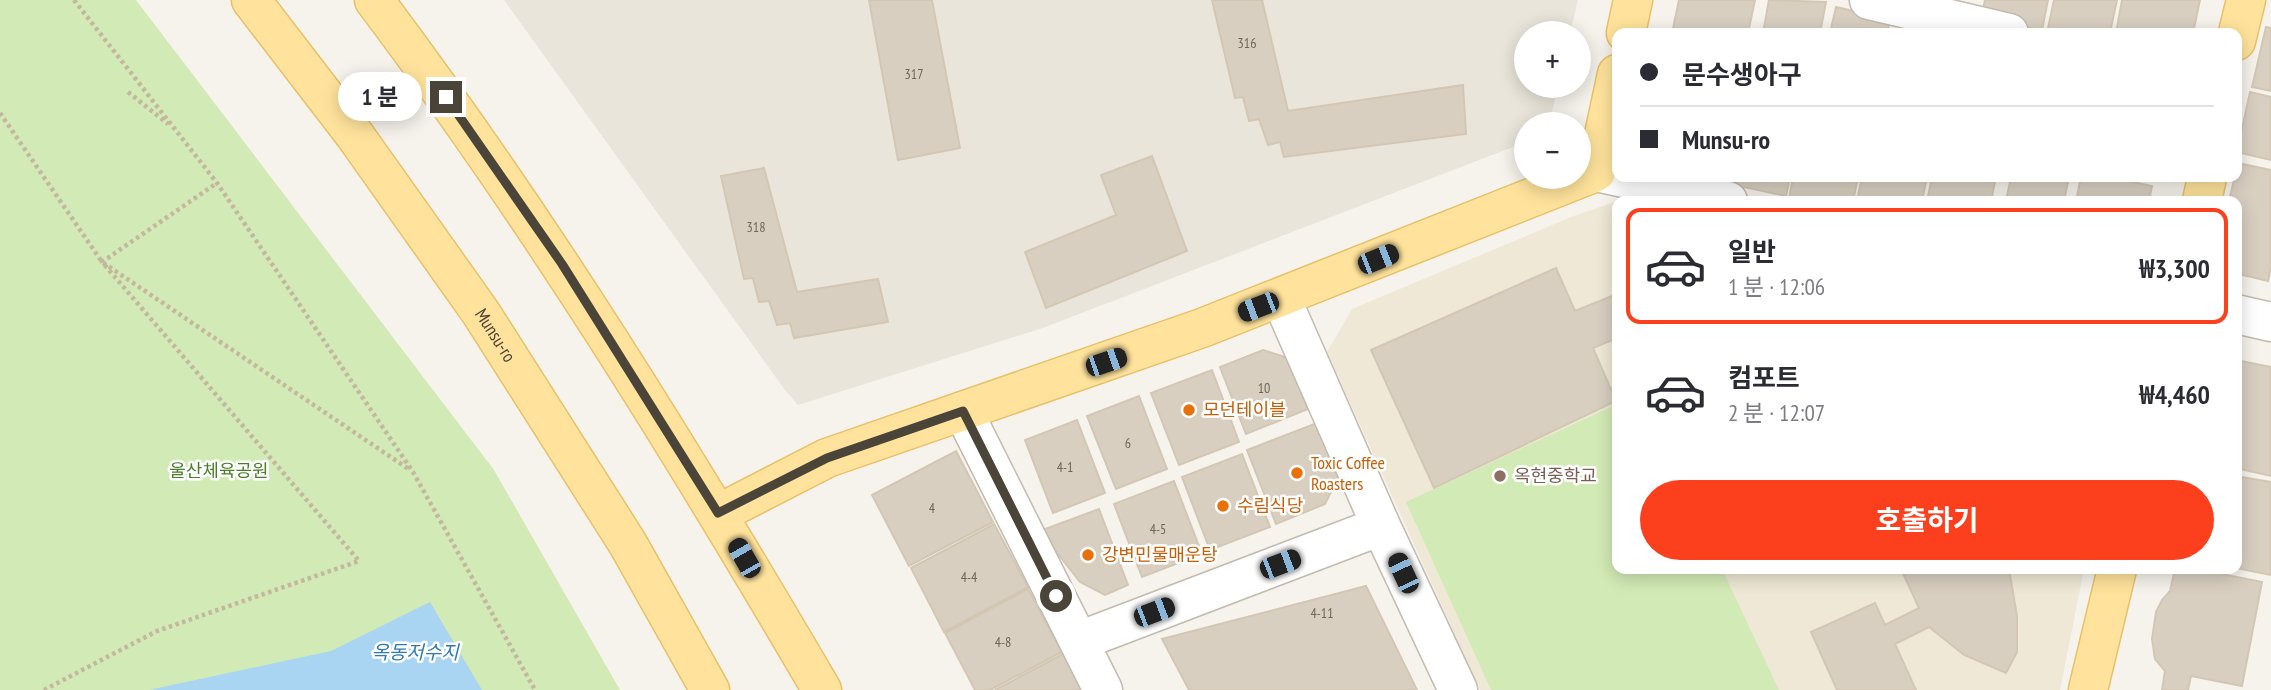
<!DOCTYPE html>
<html lang="ko">
<meta charset="utf-8">
<style>
:root{--surface:#fff;--page:#f2f2f3;--text:#2b2b33;--muted:#7c7c81;--line:#e1e1e2;--accent:#fc3f1d}
body{margin:0;font-family:"PT Sans Narrow","Noto Sans KR",sans-serif;background:var(--page);color:var(--text);height:100vh;display:flex;flex-direction:column;font-size:26px;white-space:nowrap}
*{box-sizing:border-box;margin:0}
p{font-size:23px;color:var(--muted)}
.icon{flex:none;width:38px;height:38px;fill:none;stroke:currentColor;stroke-width:2;stroke-linecap:round;stroke-linejoin:round}
.map{position:relative;flex:1;overflow:hidden}
.sheet{position:absolute;left:1612px;top:196px;width:630px;height:378px;display:flex;flex-direction:column;background:var(--surface);border-radius:14px;box-shadow:0 4px 18px #0003}
.sheet>*{flex:none}
.banner{position:absolute;left:1612px;top:28px;width:630px;height:154px;border-radius:14px;box-shadow:0 4px 18px #0003;display:grid;align-content:center;height:154px;padding:0 28px;background:var(--surface)}
.fabs{position:absolute;left:1514px;top:21px;display:grid;gap:14px}
.fabs a{display:grid;place-items:center;width:77px;height:77px;border-radius:50%;background:var(--surface);box-shadow:0 4px 18px #0003;font-size:35px}
.end{position:absolute;width:32px;height:32px;margin:-16px;border:9px solid #4b4439;background:#fff;box-shadow:0 0 0 4px #fff}
.from{border-radius:50%}
.bubble{position:absolute;height:49px;border-radius:24px;background:var(--surface);box-shadow:0 4px 18px #0003;font-size:23px;font-weight:700;line-height:49px;text-align:center}
.car{position:absolute;width:21px;height:42px;margin:-21px -10px;border-radius:9px;box-shadow:0 0 5px 2px #0007;background:linear-gradient(#222 24%,#8ab4d8 0 40%,#222 0 76%,#8ab4d8 0 86%,#222 0)}
.banner b{display:flex;align-items:center;gap:24px;height:66px;font-size:26px}
.banner b+b{border-top:2px solid var(--line)}
.banner i{width:18px;height:18px;background:var(--text)}
ul{padding:12px 0 0;list-style:none}
li{display:flex;align-items:center;gap:21px;height:116px;margin:0 14px 10px;padding:0 14px;border:4px solid transparent;border-radius:14px}
li div{flex:1}
li b{display:block;font-size:26px}
li em{font-style:normal;font-weight:700}
li.current{border-color:var(--accent)}
li>.icon{width:63px;height:63px;stroke-width:1.5}
.button{display:flex;gap:14px;margin-top:auto;padding:14px 28px}
.button a{flex:1;height:80px;border-radius:42px;background:var(--accent);color:#fff;font-size:28px;font-weight:700;line-height:80px;text-align:center}
.map>svg:first-child{display:block}
</style>
<div class="map">
<svg width="2271" height="690" viewBox="0 0 2271 690">
<rect width="100%" height="100%" fill="#f6f3ec"/>
<path fill="#eae5da" d="M504 0H1578L1570 33H1526V86H1558L1549 124H1526V142L1043 328 798 405 785 390Z"/>
<path fill="#efe8d6" d="M1623 199 1636 201H1617V569H2084L2060 690H1480L1327 352 1352 309 1571 217Z"/>
<path fill="#d2eab5" d="M0 0H136L494 470 620 690H0Z
M1617 404V569H1722L1779 690H1491L1406 502Z"/>
<path fill="#a9d4f2" d="M430 602 482 690H149L331 651Z"/>
<path fill="#d8cfc1" stroke="#d3c7b4" stroke-width="2" d="M869 0H932L960 148 898 160Z
M1212 0H1262L1288 111 1463 85 1466 134 1284 157 1280 142 1268 145 1259 119 1249 121 1243 97 1235 98Z
M1679 0H1755L1748 33H1672Z
M1769 0 1826 2 1820 33H1763Z
M1985 0H2048L2042 30 1981 18Z
M2054 0H2117L2110 33H2047Z
M2122 0H2200L2193 33H2116Z
M1836 7 1890 19 1887 33H1830Z
M2266 27 2271 28V91L2252 87Z
M2250 92 2271 97V160L2237 152Z
M1152 156 1187 251 1046 308 1025 252 1116 215 1101 175Z
M2238 163 2271 170V267L2268 281 2239 274 2236 270V201H2229Z
M764 168 797 292 878 279 888 322 794 338 790 323 777 325 769 301 759 302 753 278 744 279 721 176Z
M1726 177H1790L1786 196 1725 183Z
M1793 177H1858L1853 201H1797L1789 199Z
M1862 177H1927L1922 201H1857Z
M1932 177H1996L1991 201H1927Z
M2011 177H2069L2064 201H2006Z
M2081 177H2109L2152 186 2149 201H2076Z
M1556 268 1575 311 1617 294V338L1593 348 1616 401 1434 488 1371 350Z
M1263 350 1288 358 1308 409 1246 434 1220 367Z
M2236 360 2271 367V476L2236 468Z
M1212 370 1239 442 1179 465 1151 393Z
M1139 396 1167 469 1116 489 1087 416Z
M1077 420 1105 493 1053 513 1025 440Z
M1317 423 1338 478 1325 504 1276 524 1247 450Z
M956 451 993 522 909 566 872 495Z
M1242 454 1270 527 1210 550 1182 477Z
M2236 476 2271 482V575L2236 568Z
M1174 481 1202 554 1142 577 1114 504Z
M1099 509 1128 585 1105 595 1080 582 1040 531Z
M994 524 1028 587 944 632 911 568Z
M1901 569H2009L2017 616V652L2006 673 1964 655 1929 627 1895 644 1916 690H1837L1811 632 1875 603 1885 625 1919 608Z
M2175 569H2197L2262 582 2242 686 2191 676 2188 690H2162L2165 671 2155 659 2152 639 2156 612 2162 600 2170 591Z
M1366 586 1417 690H1189L1162 639Z
M1028 589 1062 652 990 690H975L945 633Z
M1063 654 1082 690H995Z"/>
<g fill="none" stroke-linecap="round" stroke-linejoin="round">
<defs>
<path id="minor" d="M1869 0 2009 33
M1596 172 1728 201
M1281 298 1381 526 1458 690
M2236 314 2271 322
M963 411 1103 690
M1079 641 1381 526"/>
<g id="major">
<path id="s1" d="M251 0 354 134 481 313 628 544 710 690"/>
<path d="M374 0C539 219 683 453 822 690"/>
<path d="M1626 33 1633 0"/>
<path d="M2236 41 2246 0"/>
<path d="M2202 201 2207 177"/>
<path d="M718 514 827 458 1202 328 1596 172 1617 74"/>
<path d="M2088 690 2117 569"/>
</g>
</defs>
<use href="#minor" stroke="#c2bbae" stroke-width="41"/>
<use href="#major" stroke="#e6c16a" stroke-width="41"/>
<path stroke="#c4b79f" stroke-width="4.5" stroke-dasharray="3.5 3.5" stroke-linecap="butt" d="M74 0 217 183 413 472 535 690
M128 92 168 124
M0 113 102 262 410 470
M44 690 157 631 359 561 102 262 217 183"/>
<use href="#minor" stroke="#fff" stroke-width="38"/>
<use href="#major" stroke="#ffe39c" stroke-width="38"/>
</g>
<g fill="none" stroke-linecap="round" stroke-linejoin="round">
<path stroke="#4b4439" stroke-width="9" d="M446 97 562 264 718 513 827 458 963 411 1056 596"/>
</g>
<g fill="#e8710a" stroke="#fff" stroke-width="2.5">
<circle cx="1189" cy="410" r="7"/>
<circle cx="1297" cy="473" r="7"/>
<circle cx="1223" cy="506" r="7"/>
<circle cx="1088" cy="555" r="7"/>
</g>
<circle fill="#8d6e63" stroke="#fff" stroke-width="2.5" cx="1500" cy="476" r="7"/>
<g text-anchor="middle" stroke-width="5" stroke-linejoin="round" paint-order="stroke">
<g font-size="14" fill="#6e675b">
<text x="1247" y="48">316</text>
<text x="914" y="79">317</text>
<text x="756" y="232">318</text>
<text x="1264" y="393">10</text>
<text x="1128" y="448">6</text>
<text x="1065" y="472">4-1</text>
<text x="932" y="513">4</text>
<text x="1158" y="534">4-5</text>
<text x="969" y="582">4-4</text>
<text x="1322" y="618">4-11</text>
<text x="1003" y="647">4-8</text>
</g>
<g font-size="18" fill="#4b4439" stroke="#fff">
<text dy="6" stroke="none"><textPath href="#s1" startOffset="415">Munsu-ro</textPath></text>
</g>
<g font-size="18" fill="#c56008" stroke="#fff" text-anchor="start">
<text x="1203" y="416">모던테이블</text>
<text x="1311" y="469">Toxic Coffee<tspan x="1311" dy="21">Roasters</tspan></text>
<text x="1237" y="512">수림식당</text>
<text x="1102" y="561">강변민물매운탕</text>
</g>
<g font-size="18" fill="#4a7f2a" stroke="#fff">
<text x="219" y="477">울산체육공원</text>
</g>
<g font-size="18" fill="#785e54" stroke="#fff" text-anchor="start">
<text x="1514" y="482">옥현중학교</text>
</g>
<g font-size="19" font-style="italic" fill="#2e7ab2" stroke="#fff">
<text x="415" y="659">옥동저수지</text>
</g>
</g>
</svg>
<div class="fabs">
<a>+</a>
<a>−</a>
</div>
<i class="end from" style="left:1056px;top:596px"></i>
<i class="end" style="left:446px;top:97px"></i>
<div class="bubble" style="left:338px;top:72px;width:84px">1 분</div>
<i class="car" style="left:1378px;top:259px;rotate:68deg"></i>
<i class="car" style="left:1258px;top:307px;rotate:249deg"></i>
<i class="car" style="left:1106px;top:362px;rotate:71deg"></i>
<i class="car" style="left:744px;top:558px;rotate:330deg"></i>
<i class="car" style="left:1280px;top:564px;rotate:69deg"></i>
<i class="car" style="left:1403px;top:573px;rotate:335deg"></i>
<i class="car" style="left:1154px;top:612px;rotate:69deg"></i>
<div class="banner">
<b><i class="from"></i>문수생아구</b>
<b><i></i>Munsu-ro</b>
</div>
<section class="sheet">
<ul>
<li class="current"><svg class="icon" aria-label="car" viewBox="0 0 24 24"><path d="M5 17H2v-5l4-1 3-4h7l3 4 3 1v5h-3M9 17h6M6 11h13"/><circle cx="7" cy="17" r="2"/><circle cx="17" cy="17" r="2"/></svg><div><b>일반</b><p>1 분 · 12:06</p></div><em>₩3,300</em></li>
<li><svg class="icon" aria-label="car" viewBox="0 0 24 24"><path d="M5 17H2v-5l4-1 3-4h7l3 4 3 1v5h-3M9 17h6M6 11h13"/><circle cx="7" cy="17" r="2"/><circle cx="17" cy="17" r="2"/></svg><div><b>컴포트</b><p>2 분 · 12:07</p></div><em>₩4,460</em></li>
</ul>
<div class="button"><a>호출하기</a></div>
</section>
</div>
